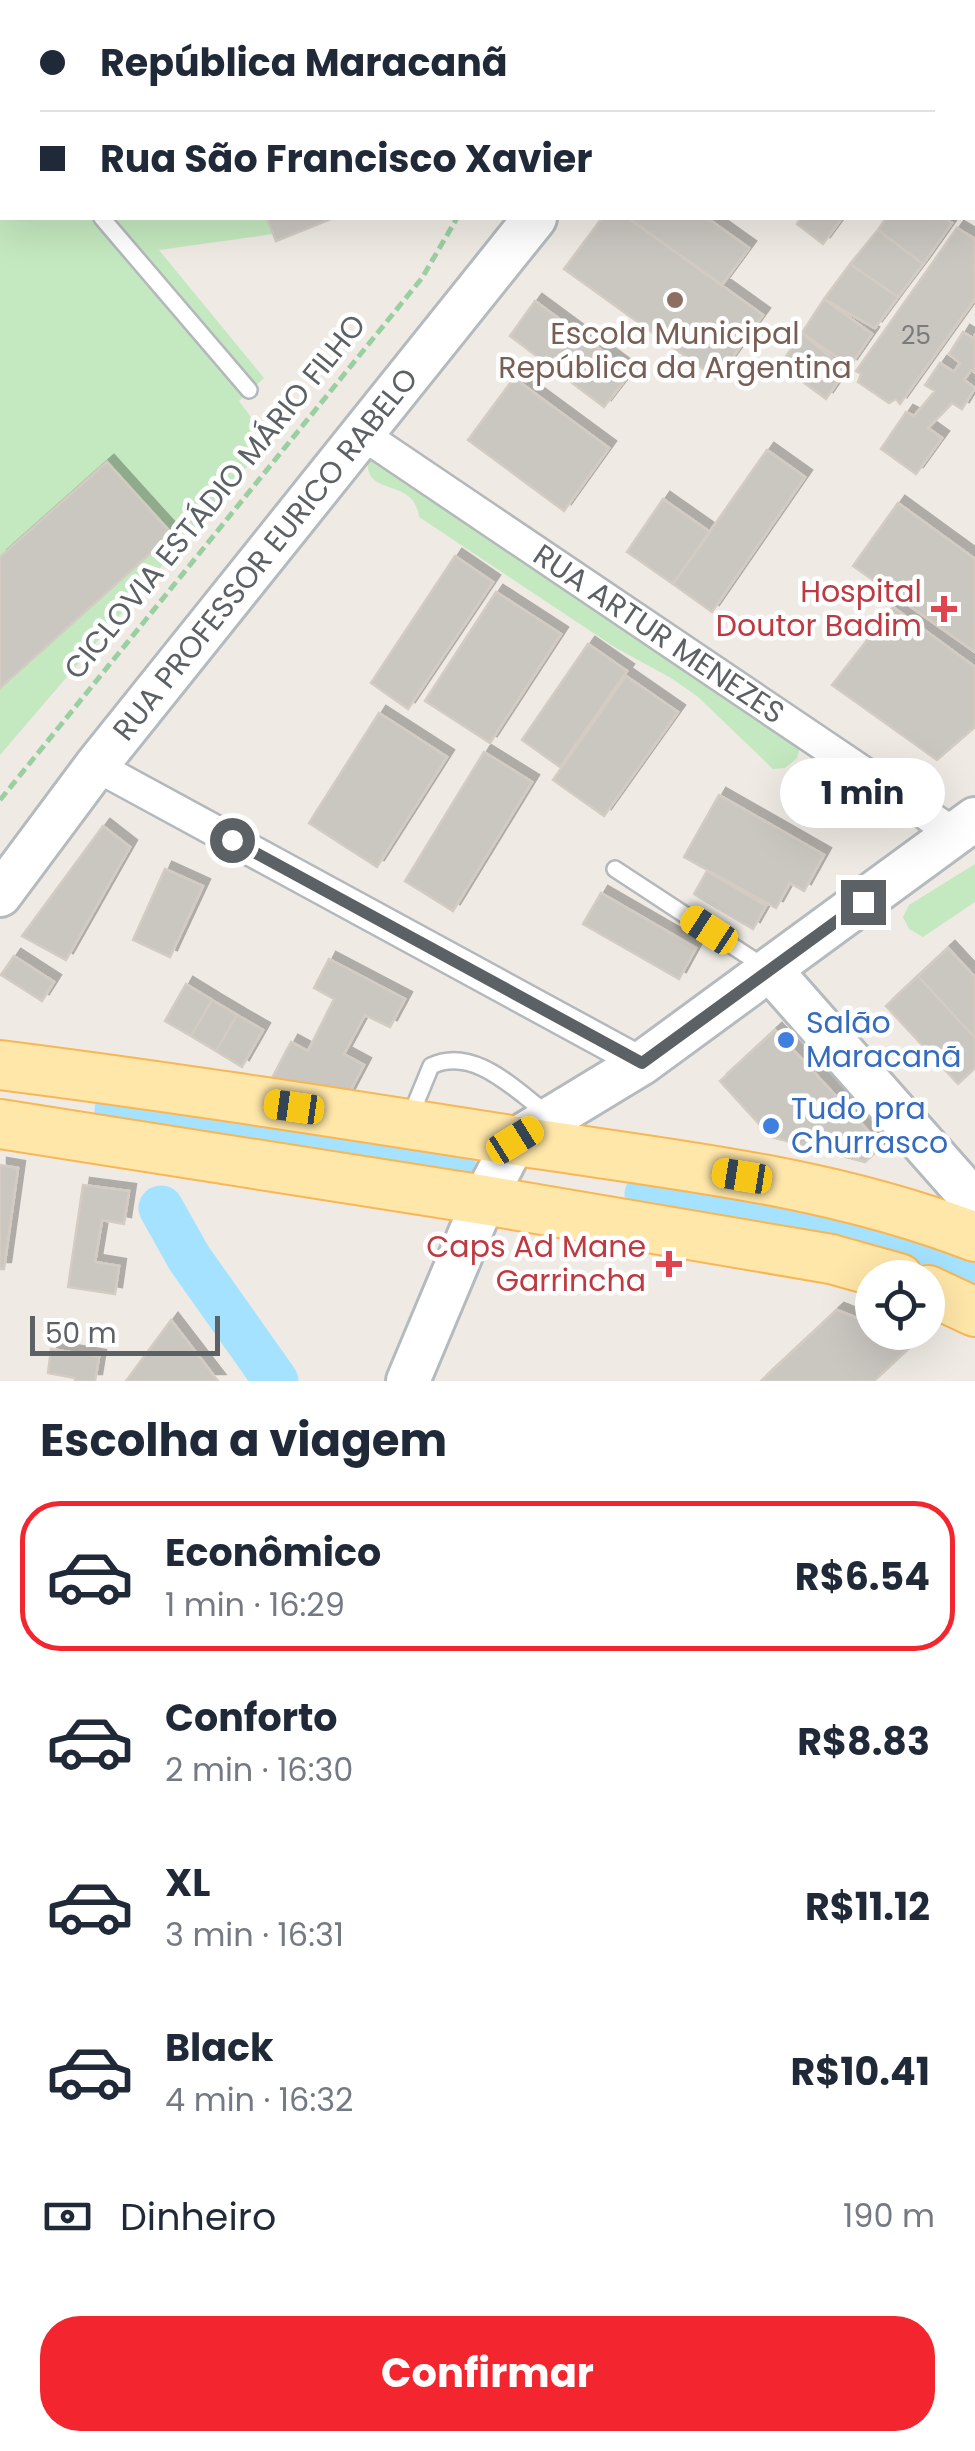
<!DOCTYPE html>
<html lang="pt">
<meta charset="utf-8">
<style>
:root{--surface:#fff;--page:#f6f6f7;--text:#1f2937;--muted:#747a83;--line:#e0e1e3;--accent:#f3262f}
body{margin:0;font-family:Poppins,sans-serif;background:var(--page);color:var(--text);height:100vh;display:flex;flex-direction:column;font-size:38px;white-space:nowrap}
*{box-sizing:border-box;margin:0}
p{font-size:32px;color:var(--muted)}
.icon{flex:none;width:55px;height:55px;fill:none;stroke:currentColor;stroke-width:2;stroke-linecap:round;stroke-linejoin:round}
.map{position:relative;height:1381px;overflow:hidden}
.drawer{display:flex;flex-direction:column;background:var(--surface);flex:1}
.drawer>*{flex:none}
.banner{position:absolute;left:0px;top:0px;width:975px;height:220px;box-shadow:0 10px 40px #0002;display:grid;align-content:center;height:220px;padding:0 40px;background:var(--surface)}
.buttons{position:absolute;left:855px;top:1260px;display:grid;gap:20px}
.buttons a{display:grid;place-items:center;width:90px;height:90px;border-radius:50%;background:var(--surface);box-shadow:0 10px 40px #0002;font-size:50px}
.scale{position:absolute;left:30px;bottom:25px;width:190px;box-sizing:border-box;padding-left:10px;border:5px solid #5c6165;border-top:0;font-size:28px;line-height:35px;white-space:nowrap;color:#5c6165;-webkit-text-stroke:8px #fff;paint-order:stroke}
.end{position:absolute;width:45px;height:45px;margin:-22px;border:12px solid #5c6165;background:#fff;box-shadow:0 0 0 5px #fff}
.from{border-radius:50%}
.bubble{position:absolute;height:70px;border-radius:35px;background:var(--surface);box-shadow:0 10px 40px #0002;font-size:32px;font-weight:700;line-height:70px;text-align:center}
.car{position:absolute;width:30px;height:60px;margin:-30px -15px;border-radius:12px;box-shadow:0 0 8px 2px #0007;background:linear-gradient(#f5c518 24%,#345 0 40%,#f5c518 0 76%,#345 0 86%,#f5c518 0)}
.banner b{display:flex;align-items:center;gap:35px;height:95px;font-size:38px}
.banner b+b{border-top:2px solid var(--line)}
.banner i{width:25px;height:25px;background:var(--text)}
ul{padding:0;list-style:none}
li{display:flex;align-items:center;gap:30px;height:150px;margin:0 20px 15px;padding:0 20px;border:5px solid transparent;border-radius:40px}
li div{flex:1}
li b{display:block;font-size:38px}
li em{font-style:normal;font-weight:700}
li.on{border-color:var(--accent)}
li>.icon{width:90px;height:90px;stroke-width:1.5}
h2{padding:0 40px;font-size:45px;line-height:120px}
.pay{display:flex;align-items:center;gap:25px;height:110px;padding:0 40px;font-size:38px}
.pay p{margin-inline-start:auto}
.action{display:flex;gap:20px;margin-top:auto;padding:20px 40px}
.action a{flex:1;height:115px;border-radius:40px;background:var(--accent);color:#fff;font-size:40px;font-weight:700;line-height:115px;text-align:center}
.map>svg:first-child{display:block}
</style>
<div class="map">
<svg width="975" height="1381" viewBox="0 0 975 1381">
<defs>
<filter id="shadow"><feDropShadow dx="7" dy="-7" stdDeviation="0" flood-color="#0004"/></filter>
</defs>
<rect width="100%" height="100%" fill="#efebe4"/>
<path fill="#c4e8bf" d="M0 0H549L2 2V218H333L276 241 273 234 159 250 264 378 239 401 269 441 0 755Z
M379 452 800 747 797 758 785 768 773 769 697 696 671 678 616 648 419 517C415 477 365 497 368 462Z
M975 864V902L923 937 909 929 903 917 909 905Z"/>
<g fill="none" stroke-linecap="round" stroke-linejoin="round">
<path stroke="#a4e2ff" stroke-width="45" d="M117 1110 453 1164
M647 1194 839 1228 901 1245 975 1274
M161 1208 189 1258 276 1381"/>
</g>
<path fill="#cac6c0" stroke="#d4ccc2" stroke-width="2.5" filter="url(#shadow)" d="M0 0H448L2 2V157Z
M267 218H333L276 241Z
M602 218H628L763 315 717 379 564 269Z
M628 218H707L749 248 722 285Z
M801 218H842L823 244 797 224Z
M886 218H943L952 223 923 264 878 230Z
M957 228 975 239V299L900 404 896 399 889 403 858 382 861 374 856 371Z
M878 230 923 264 898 297 850 264Z
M850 264 898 297 875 328 824 299Z
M824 299 872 334 850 366 802 333Z
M535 301 631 372 604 407 510 336Z
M963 332 973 338 975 335V372L971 370 964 380 975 388 962 409 952 403 928 428 942 438 916 474 881 449 906 412 914 416 935 391 925 385 940 363 954 372 960 363 949 354Z
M802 333 846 370 826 399 780 365Z
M514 378 609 448 564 511 468 440Z
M767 450 805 477 712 612 673 584Z
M107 462 172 534 0 688V557Z
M663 499 710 532 673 584 627 552Z
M898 503 975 559V652L853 566Z
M455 556 493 582 408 709 371 683Z
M496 592 561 634 490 743 425 701Z
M893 607 975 667V727L937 760 832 685Z
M588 644 627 671 560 767 522 740Z
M626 676 678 712 604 816 553 780Z
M379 713 447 757 377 867 309 823Z
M484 752 532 782 453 911 405 881Z
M719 795 824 855 804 891 790 883 776 908 684 857Z
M103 826 130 847 66 960 22 936Z
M165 869 203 886 170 957 133 940Z
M707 871 766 906 753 929 694 894Z
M601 893 696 948 679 979 583 924Z
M948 948 975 977V1038L918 976Z
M14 956 54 982 42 1001 1 975Z
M329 959 405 999 390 1027 365 1015 344 1054 364 1065 345 1101 270 1082 291 1042 308 1051 334 999 314 988Z
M918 976 975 1038V1068L958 1084 886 1006Z
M186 984 212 1000 191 1036 165 1021Z
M212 1000 237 1015 216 1051 191 1036Z
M237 1015 263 1030 242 1067 216 1051Z
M775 1030 882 1146 865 1162 771 1137 720 1081Z
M0 1165 18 1168 4 1269H0Z
M83 1185 129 1191 124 1224 102 1220 95 1262 119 1266 115 1294 68 1287Z
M837 1310 872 1324V1332H893L916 1342 874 1381H761Z
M171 1320 218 1381H126Z
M51 1349 99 1357 95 1381H75V1378L48 1373Z"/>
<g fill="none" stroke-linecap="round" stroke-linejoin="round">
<defs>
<path id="lane" d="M0 171H2
M102 218 249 390
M615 869 766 968
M410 1117 431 1066C474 1045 516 1091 549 1115"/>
<g id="street">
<path d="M972 189 975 190"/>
<path id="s1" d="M362 434 955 834"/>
<path d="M96 766 642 1063"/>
</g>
<g id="secondary">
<path d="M709 2 711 0"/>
<path id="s2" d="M0 895 96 766 535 218"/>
<path d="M771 971 975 1202"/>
<path d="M408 1381 484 1200 515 1140 642 1063 975 819"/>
</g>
<path id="primary" d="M0 1065C175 1087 350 1115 524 1142 676 1165 831 1181 975 1237
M0 1124 484 1200 831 1259 899 1278
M928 1290 975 1312"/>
</defs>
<use href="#lane" stroke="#b4b8bc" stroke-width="20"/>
<use href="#street" stroke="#b4b8bc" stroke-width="35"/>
<use href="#secondary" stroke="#b5babf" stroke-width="48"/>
<use href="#primary" stroke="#f9b653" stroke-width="52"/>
<path stroke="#9acfa2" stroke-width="5" stroke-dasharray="10 5" stroke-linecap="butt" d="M562 2 564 0
M0 800 422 278 457 218"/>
<use href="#lane" stroke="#fff" stroke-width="15"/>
<use href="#street" stroke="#fff" stroke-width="30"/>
<use href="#secondary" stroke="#fff" stroke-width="42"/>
<use href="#primary" stroke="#ffe7a9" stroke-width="48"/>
</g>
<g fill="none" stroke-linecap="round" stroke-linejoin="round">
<path stroke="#5c6165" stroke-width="12" d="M232 840 642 1063 863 902"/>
</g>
<circle fill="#8d6e63" stroke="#fff" stroke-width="4" cx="675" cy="300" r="10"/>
<g fill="#e0444e" stroke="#fff" stroke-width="4">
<path d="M939 594h10v10h10v10h-10v10h-10v-10h-10v-10h10z"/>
<path d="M664 1249h10v10h10v10h-10v10h-10v-10h-10v-10h10z"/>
</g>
<g fill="#3f7fe0" stroke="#fff" stroke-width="4">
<circle cx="786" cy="1040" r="10"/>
<circle cx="771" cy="1126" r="10"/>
</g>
<g text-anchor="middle" stroke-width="9" stroke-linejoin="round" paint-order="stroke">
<g font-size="25" fill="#787a7c">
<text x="916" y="344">25</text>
</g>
<g font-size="30" fill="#785e54" stroke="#fff">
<text x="675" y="344">Escola Municipal<tspan x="675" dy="34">República da Argentina</tspan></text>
</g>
<g font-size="30" fill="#5c6165" stroke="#fff">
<text transform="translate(215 497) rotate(-51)" y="10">CICLOVIA ESTÁDIO MÁRIO FILHO</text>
<text dy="10" stroke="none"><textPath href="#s2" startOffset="432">RUA PROFESSOR EURICO RABELO</textPath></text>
<text dy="10" stroke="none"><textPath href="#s1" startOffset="358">RUA ARTUR MENEZES</textPath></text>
</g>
<g font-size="30" fill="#be3a42" stroke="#fff" text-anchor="end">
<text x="922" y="602">Hospital<tspan x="922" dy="34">Doutor Badim</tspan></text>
<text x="646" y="1257">Caps Ad Mane<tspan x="646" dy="34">Garrincha</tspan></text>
</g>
<g font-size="30" fill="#366cbe" stroke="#fff" text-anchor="start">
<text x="806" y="1033">Salão<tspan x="806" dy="34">Maracanã</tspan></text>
<text x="791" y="1119">Tudo pra<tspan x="791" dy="34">Churrasco</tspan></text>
</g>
</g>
</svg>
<div class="buttons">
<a><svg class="icon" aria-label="locate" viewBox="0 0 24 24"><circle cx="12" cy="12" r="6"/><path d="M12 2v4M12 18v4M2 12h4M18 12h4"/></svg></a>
</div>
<div class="scale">50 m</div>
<i class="end from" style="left:232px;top:840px"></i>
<i class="end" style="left:863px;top:902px"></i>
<div class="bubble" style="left:780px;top:758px;width:165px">1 min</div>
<i class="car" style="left:709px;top:930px;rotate:303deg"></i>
<i class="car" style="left:294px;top:1107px;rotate:278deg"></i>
<i class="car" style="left:515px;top:1140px;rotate:58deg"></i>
<i class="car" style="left:742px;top:1176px;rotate:279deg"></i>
<div class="banner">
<b><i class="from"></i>República Maracanã</b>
<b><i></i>Rua São Francisco Xavier</b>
</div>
</div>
<section class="drawer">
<h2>Escolha a viagem</h2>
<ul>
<li class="on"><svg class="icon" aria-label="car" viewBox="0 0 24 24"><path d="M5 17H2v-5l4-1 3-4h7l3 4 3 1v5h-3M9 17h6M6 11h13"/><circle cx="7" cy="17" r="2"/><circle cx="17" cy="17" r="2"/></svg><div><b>Econômico</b><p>1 min · 16:29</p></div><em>R$6.54</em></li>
<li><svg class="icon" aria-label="car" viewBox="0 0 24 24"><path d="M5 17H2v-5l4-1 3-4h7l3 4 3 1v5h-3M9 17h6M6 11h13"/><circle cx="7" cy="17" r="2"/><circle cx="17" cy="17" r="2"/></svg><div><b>Conforto</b><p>2 min · 16:30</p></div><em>R$8.83</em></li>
<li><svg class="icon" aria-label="car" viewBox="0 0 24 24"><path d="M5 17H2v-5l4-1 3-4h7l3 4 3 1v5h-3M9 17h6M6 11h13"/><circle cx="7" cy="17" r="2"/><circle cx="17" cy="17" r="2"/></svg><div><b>XL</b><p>3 min · 16:31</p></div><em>R$11.12</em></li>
<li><svg class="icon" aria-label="car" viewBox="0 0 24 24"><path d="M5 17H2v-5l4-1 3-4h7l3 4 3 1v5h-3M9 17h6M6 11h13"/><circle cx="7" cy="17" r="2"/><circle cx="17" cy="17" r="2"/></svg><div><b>Black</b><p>4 min · 16:32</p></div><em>R$10.41</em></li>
</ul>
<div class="pay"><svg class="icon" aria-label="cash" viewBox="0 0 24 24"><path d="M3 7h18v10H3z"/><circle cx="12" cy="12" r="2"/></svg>Dinheiro<p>190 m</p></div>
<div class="action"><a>Confirmar</a></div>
</section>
